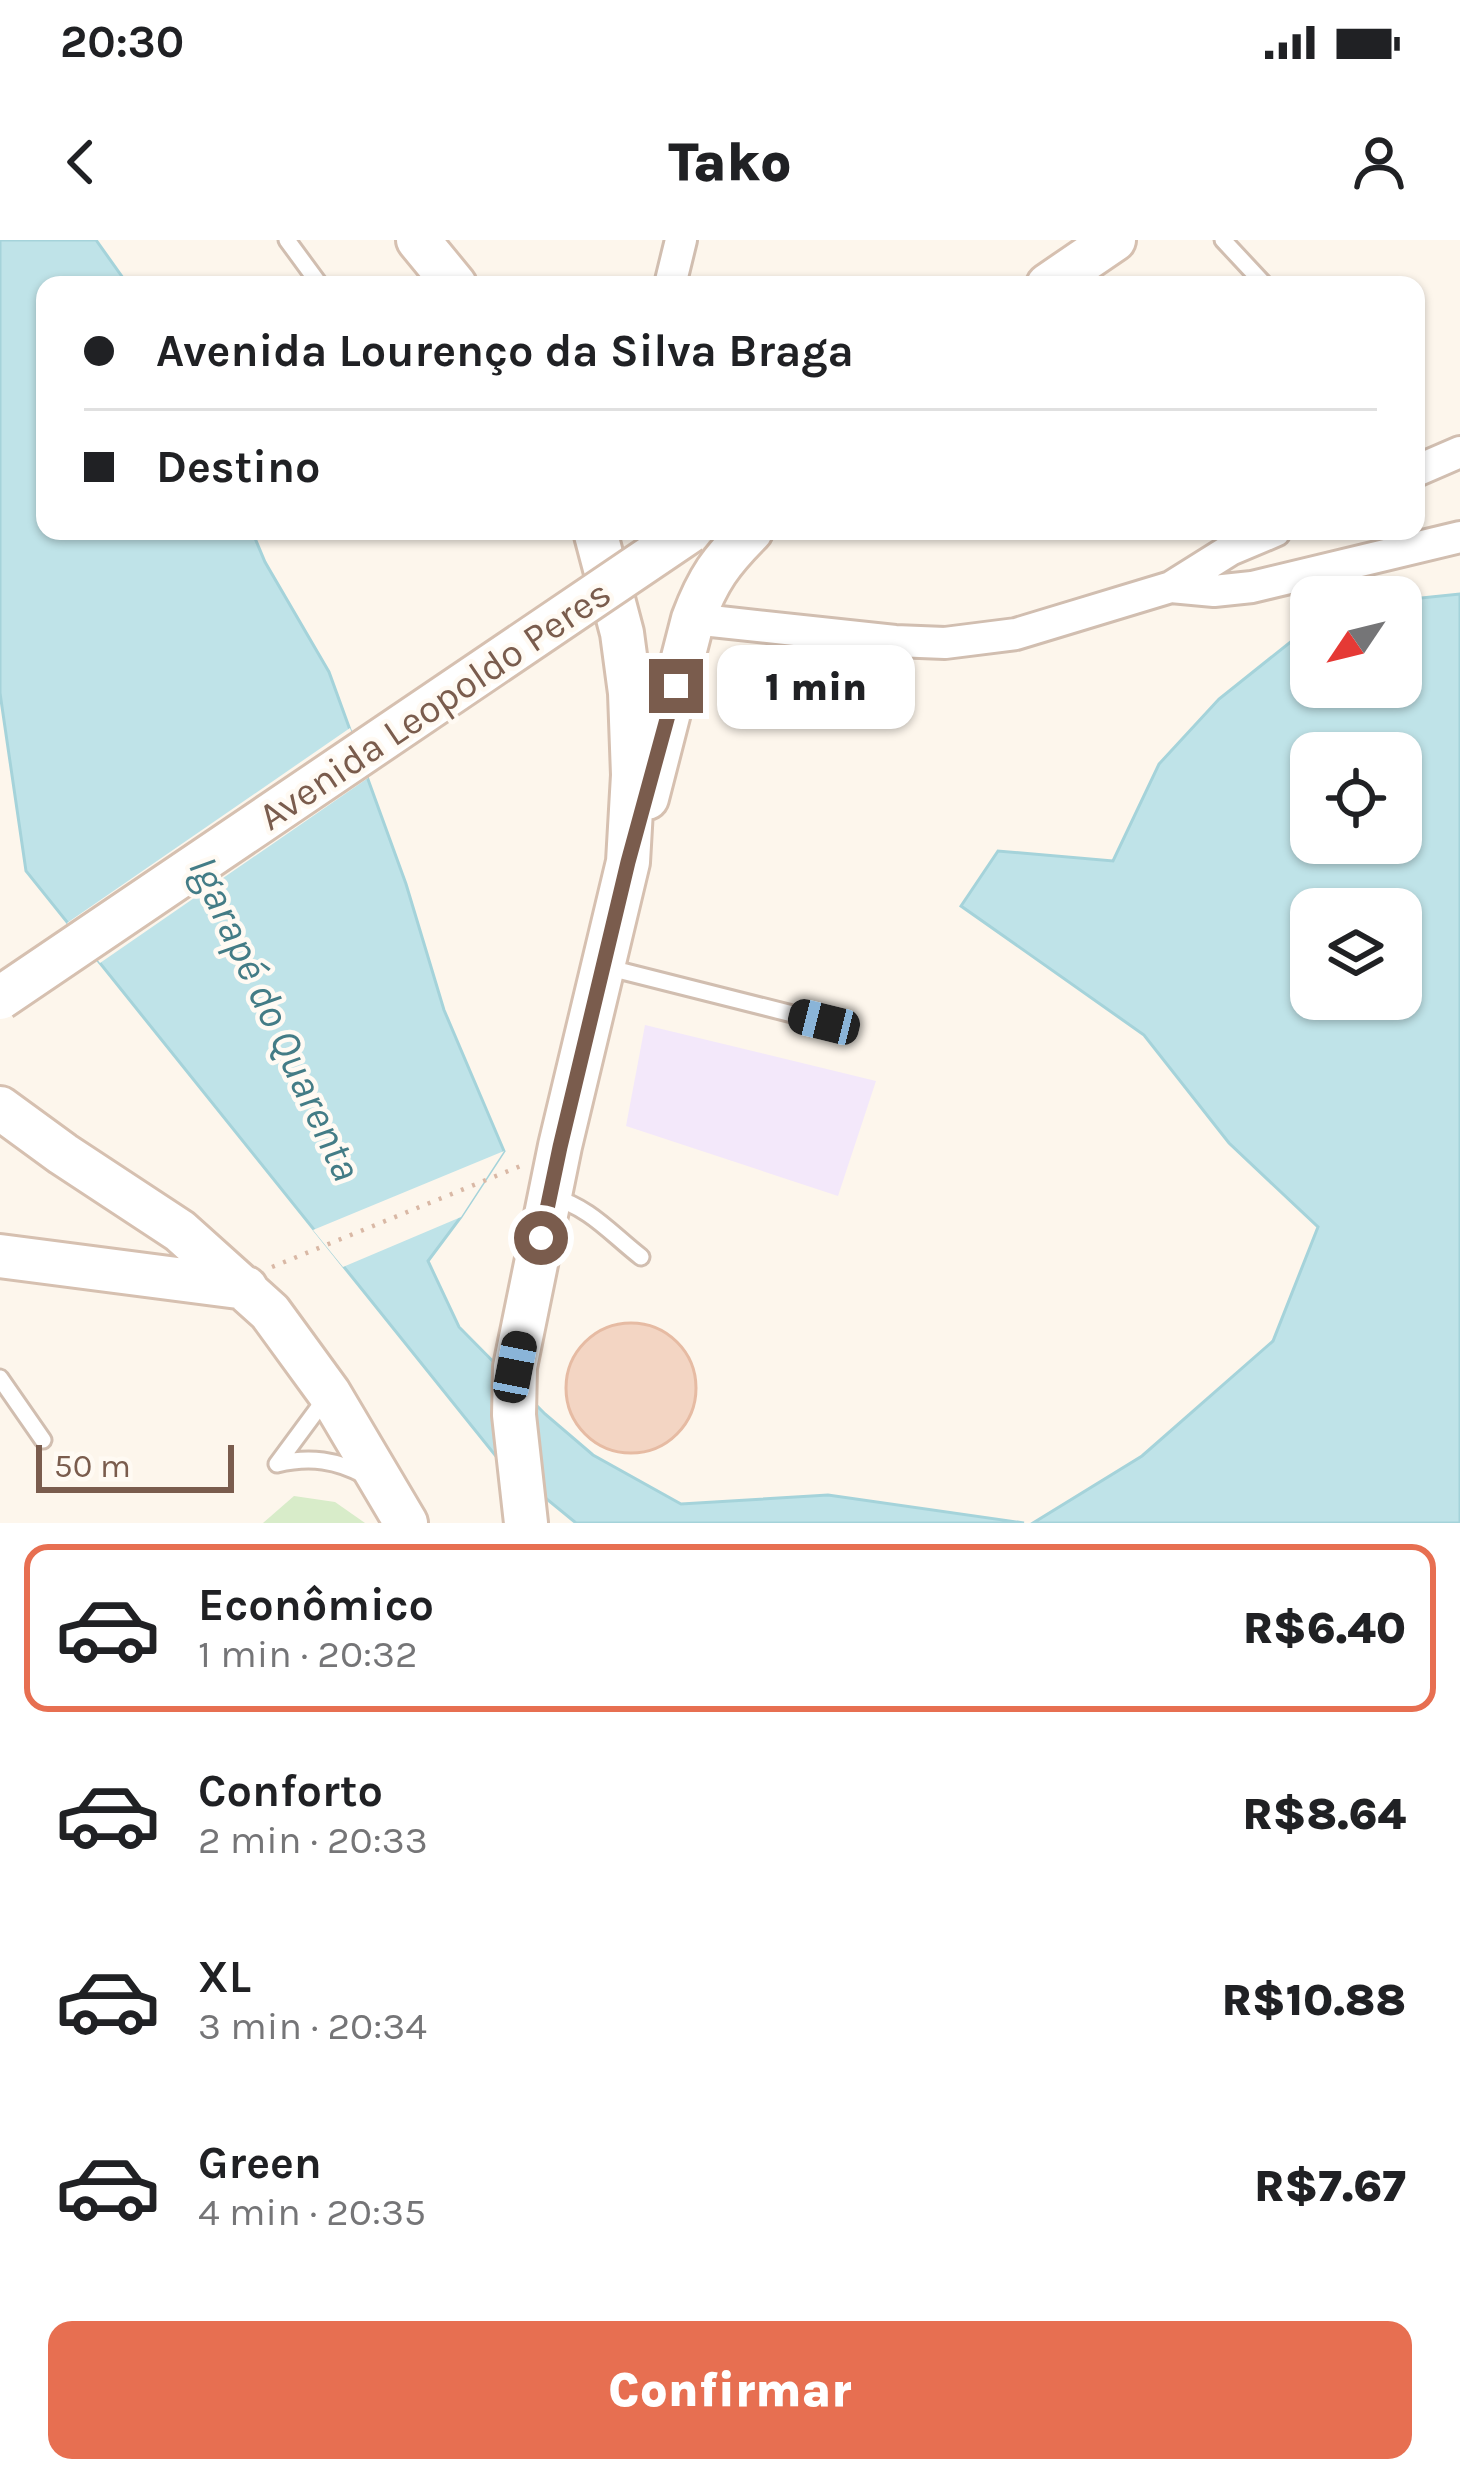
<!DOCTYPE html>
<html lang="pt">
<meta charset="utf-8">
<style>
:root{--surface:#fff;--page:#f2f2f2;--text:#202124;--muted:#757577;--line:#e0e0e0;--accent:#e76f51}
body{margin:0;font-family:Karla,sans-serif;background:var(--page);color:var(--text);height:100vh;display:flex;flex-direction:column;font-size:45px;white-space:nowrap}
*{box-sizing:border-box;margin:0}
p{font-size:39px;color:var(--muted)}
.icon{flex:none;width:66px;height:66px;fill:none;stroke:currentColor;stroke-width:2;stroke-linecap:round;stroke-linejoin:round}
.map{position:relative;height:1283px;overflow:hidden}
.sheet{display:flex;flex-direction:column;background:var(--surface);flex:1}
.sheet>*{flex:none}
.guide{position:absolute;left:36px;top:36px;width:1389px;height:264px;border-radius:24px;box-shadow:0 3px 9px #0004;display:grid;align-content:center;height:264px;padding:0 48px;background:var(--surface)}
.needle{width:78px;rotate:235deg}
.fabs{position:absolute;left:1290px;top:336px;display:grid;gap:24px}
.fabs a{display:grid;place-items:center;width:132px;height:132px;border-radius:24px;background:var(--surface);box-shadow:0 3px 9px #0004;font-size:60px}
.scale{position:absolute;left:36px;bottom:30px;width:198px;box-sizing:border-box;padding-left:12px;border:6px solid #7a5c4d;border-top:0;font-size:33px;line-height:42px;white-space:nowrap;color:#7a5c4d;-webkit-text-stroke:9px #fffaf3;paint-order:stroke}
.end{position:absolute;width:54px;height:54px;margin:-27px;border:15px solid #7a5c4d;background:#fff;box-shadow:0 0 0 6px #fff}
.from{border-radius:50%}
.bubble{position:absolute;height:84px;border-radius:24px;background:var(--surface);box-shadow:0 3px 9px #0004;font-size:39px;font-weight:800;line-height:84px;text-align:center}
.car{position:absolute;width:36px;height:72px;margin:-36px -18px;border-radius:15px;box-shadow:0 0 9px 3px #0007;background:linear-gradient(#222 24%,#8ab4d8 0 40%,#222 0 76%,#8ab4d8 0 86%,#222 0)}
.guide b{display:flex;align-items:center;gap:42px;height:114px;font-size:45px}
.guide b+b{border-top:3px solid var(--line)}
.guide i{width:30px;height:30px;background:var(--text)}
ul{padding:21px 0 0;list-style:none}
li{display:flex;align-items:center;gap:36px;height:168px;margin:0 24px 18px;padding:0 24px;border:6px solid transparent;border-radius:24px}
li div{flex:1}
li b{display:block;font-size:45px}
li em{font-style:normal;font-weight:800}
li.current{border-color:var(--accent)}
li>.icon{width:108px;height:108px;stroke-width:1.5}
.action{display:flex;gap:24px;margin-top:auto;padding:24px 48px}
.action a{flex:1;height:138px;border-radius:24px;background:var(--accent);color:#fff;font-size:48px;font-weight:800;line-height:138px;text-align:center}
.status{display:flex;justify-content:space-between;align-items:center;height:84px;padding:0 60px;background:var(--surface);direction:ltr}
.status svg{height:33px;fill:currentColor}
header{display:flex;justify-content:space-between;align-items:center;height:156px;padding:0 48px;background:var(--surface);font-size:54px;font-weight:800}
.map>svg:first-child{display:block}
</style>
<div class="status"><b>20:30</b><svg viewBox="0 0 49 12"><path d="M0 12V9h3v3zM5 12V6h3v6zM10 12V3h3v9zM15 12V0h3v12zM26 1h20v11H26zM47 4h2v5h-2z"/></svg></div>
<header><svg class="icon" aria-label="back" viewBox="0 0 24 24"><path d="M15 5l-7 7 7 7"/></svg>Tako<svg class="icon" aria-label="person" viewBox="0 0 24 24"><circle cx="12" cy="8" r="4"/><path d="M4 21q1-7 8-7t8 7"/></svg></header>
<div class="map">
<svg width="1460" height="1283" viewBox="0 0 1460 1283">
<rect width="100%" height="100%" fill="#fdf6ec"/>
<path fill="#f3e8fa" d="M645 785 876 841 838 956 626 886Z"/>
<path fill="#d8ecc9" d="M294 1256 335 1262 365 1283H263Z"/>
<path fill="#bfe3e8" stroke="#a5d3da" stroke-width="3" fill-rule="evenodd" d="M0 0H96L128 45H45V291H252L265 322 329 432 406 644 444 770 504 911 461 977 428 1021 459 1087 545 1174 593 1215 681 1264 828 1255 1024 1283H576L499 1220 26 631 0 453Z
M1460 354V1283H1033L1142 1216 1273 1101 1318 987 1229 903 1144 795 961 666 998 611 1113 621 1159 524 1219 459 1298 396 1311 391V447H1401V360ZM1311 513H1401V603H1311ZM1311 669H1401V759H1311Z"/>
<path fill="#fdf6ec" d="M350 488 368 538 100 723 67 683Z
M504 911 461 977 343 1027 313 990Z"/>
<path fill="#f3d5c3" stroke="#e6bba3" stroke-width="3" d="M566 1148a65 65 0 1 1 130 0a65 65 0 1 1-130 0Z"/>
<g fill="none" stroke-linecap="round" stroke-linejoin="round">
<defs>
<path id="lane" d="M287 0 320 45
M1223 0 1265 45
M606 727 824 782
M550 956C591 968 609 992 641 1017
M0 1138 43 1200
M277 1224C310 1216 337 1220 366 1236
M277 1224 328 1155"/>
<path id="street" d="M670 45 681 0
M1416 231 1460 212
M1171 347 1214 351 1252 347 1460 297
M693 379 895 401 945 403 1016 394 1171 347 1230 310 1275 291"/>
<path id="secondary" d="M418 0 455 45
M1048 45 1114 0
M647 558 693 379C708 339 721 321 751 291
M0 868 63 914 180 991 270 1072 329 1153 406 1283
M0 1016 246 1048
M526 1283 514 1175 515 1127 560 906 628 622 633 535 630 453 622 393 595 291"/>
</defs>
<use href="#lane" stroke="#d1beb0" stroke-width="21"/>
<use href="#street" stroke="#d1beb0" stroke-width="36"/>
<use href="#secondary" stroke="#d6c0b0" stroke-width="48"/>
<path stroke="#d9b8a5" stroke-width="4.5" stroke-dasharray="3 9" stroke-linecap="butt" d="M272 1027 523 925"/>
<use href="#lane" stroke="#fff" stroke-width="15"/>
<use href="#street" stroke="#fff" stroke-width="30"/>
<use href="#secondary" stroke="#fff" stroke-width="42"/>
<defs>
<path id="secondary-bridge" d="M0 758 690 291"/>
</defs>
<use href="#secondary-bridge" stroke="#d6c0b0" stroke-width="48" stroke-linecap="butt"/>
<use href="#secondary-bridge" stroke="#fff" stroke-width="42"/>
</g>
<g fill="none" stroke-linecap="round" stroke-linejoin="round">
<path stroke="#7a5c4d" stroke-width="15" d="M541 998 560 907 628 622 676 446"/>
</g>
<g text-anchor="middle" stroke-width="9" stroke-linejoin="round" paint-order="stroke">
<g font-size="39" fill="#7a5c4d" stroke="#fffaf3">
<text transform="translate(434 464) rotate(-34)" y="14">Avenida Leopoldo Peres</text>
</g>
<g font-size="42" font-style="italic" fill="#437c86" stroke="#fffaf3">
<text transform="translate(276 778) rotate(65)" y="15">Igarapé do Quarenta</text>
</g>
</g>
</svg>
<div class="fabs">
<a><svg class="needle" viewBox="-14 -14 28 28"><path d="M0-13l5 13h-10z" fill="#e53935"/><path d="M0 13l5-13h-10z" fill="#757577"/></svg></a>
<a><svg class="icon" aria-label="locate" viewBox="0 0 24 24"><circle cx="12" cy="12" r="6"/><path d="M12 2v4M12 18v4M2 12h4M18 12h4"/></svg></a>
<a><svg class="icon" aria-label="layers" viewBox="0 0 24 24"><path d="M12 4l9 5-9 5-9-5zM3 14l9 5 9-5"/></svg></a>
</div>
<div class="scale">50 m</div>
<i class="end from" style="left:541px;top:998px"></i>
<i class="end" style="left:676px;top:446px"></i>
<div class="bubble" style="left:717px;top:405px;width:198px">1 min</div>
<i class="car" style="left:824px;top:782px;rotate:284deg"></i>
<i class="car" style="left:515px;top:1127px;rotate:11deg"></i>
<div class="guide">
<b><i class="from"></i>Avenida Lourenço da Silva Braga</b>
<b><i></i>Destino</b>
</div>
</div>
<section class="sheet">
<ul>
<li class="current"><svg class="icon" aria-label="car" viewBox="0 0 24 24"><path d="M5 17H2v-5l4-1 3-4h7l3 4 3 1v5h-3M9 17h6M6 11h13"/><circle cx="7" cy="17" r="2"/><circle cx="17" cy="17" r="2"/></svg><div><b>Econômico</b><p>1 min · 20:32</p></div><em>R$6.40</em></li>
<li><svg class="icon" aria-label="car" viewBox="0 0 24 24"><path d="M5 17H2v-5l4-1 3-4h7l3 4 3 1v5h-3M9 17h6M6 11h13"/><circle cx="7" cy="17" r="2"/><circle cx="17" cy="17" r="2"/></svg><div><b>Conforto</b><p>2 min · 20:33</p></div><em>R$8.64</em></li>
<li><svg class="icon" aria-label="car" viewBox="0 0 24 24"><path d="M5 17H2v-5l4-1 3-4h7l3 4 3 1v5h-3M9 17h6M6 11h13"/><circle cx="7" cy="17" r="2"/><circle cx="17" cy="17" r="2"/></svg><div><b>XL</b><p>3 min · 20:34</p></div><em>R$10.88</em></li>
<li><svg class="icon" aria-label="car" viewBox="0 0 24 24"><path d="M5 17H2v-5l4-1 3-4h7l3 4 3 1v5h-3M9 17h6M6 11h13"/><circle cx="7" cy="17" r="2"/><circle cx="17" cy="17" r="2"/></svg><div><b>Green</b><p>4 min · 20:35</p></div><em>R$7.67</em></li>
</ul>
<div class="action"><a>Confirmar</a></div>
</section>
